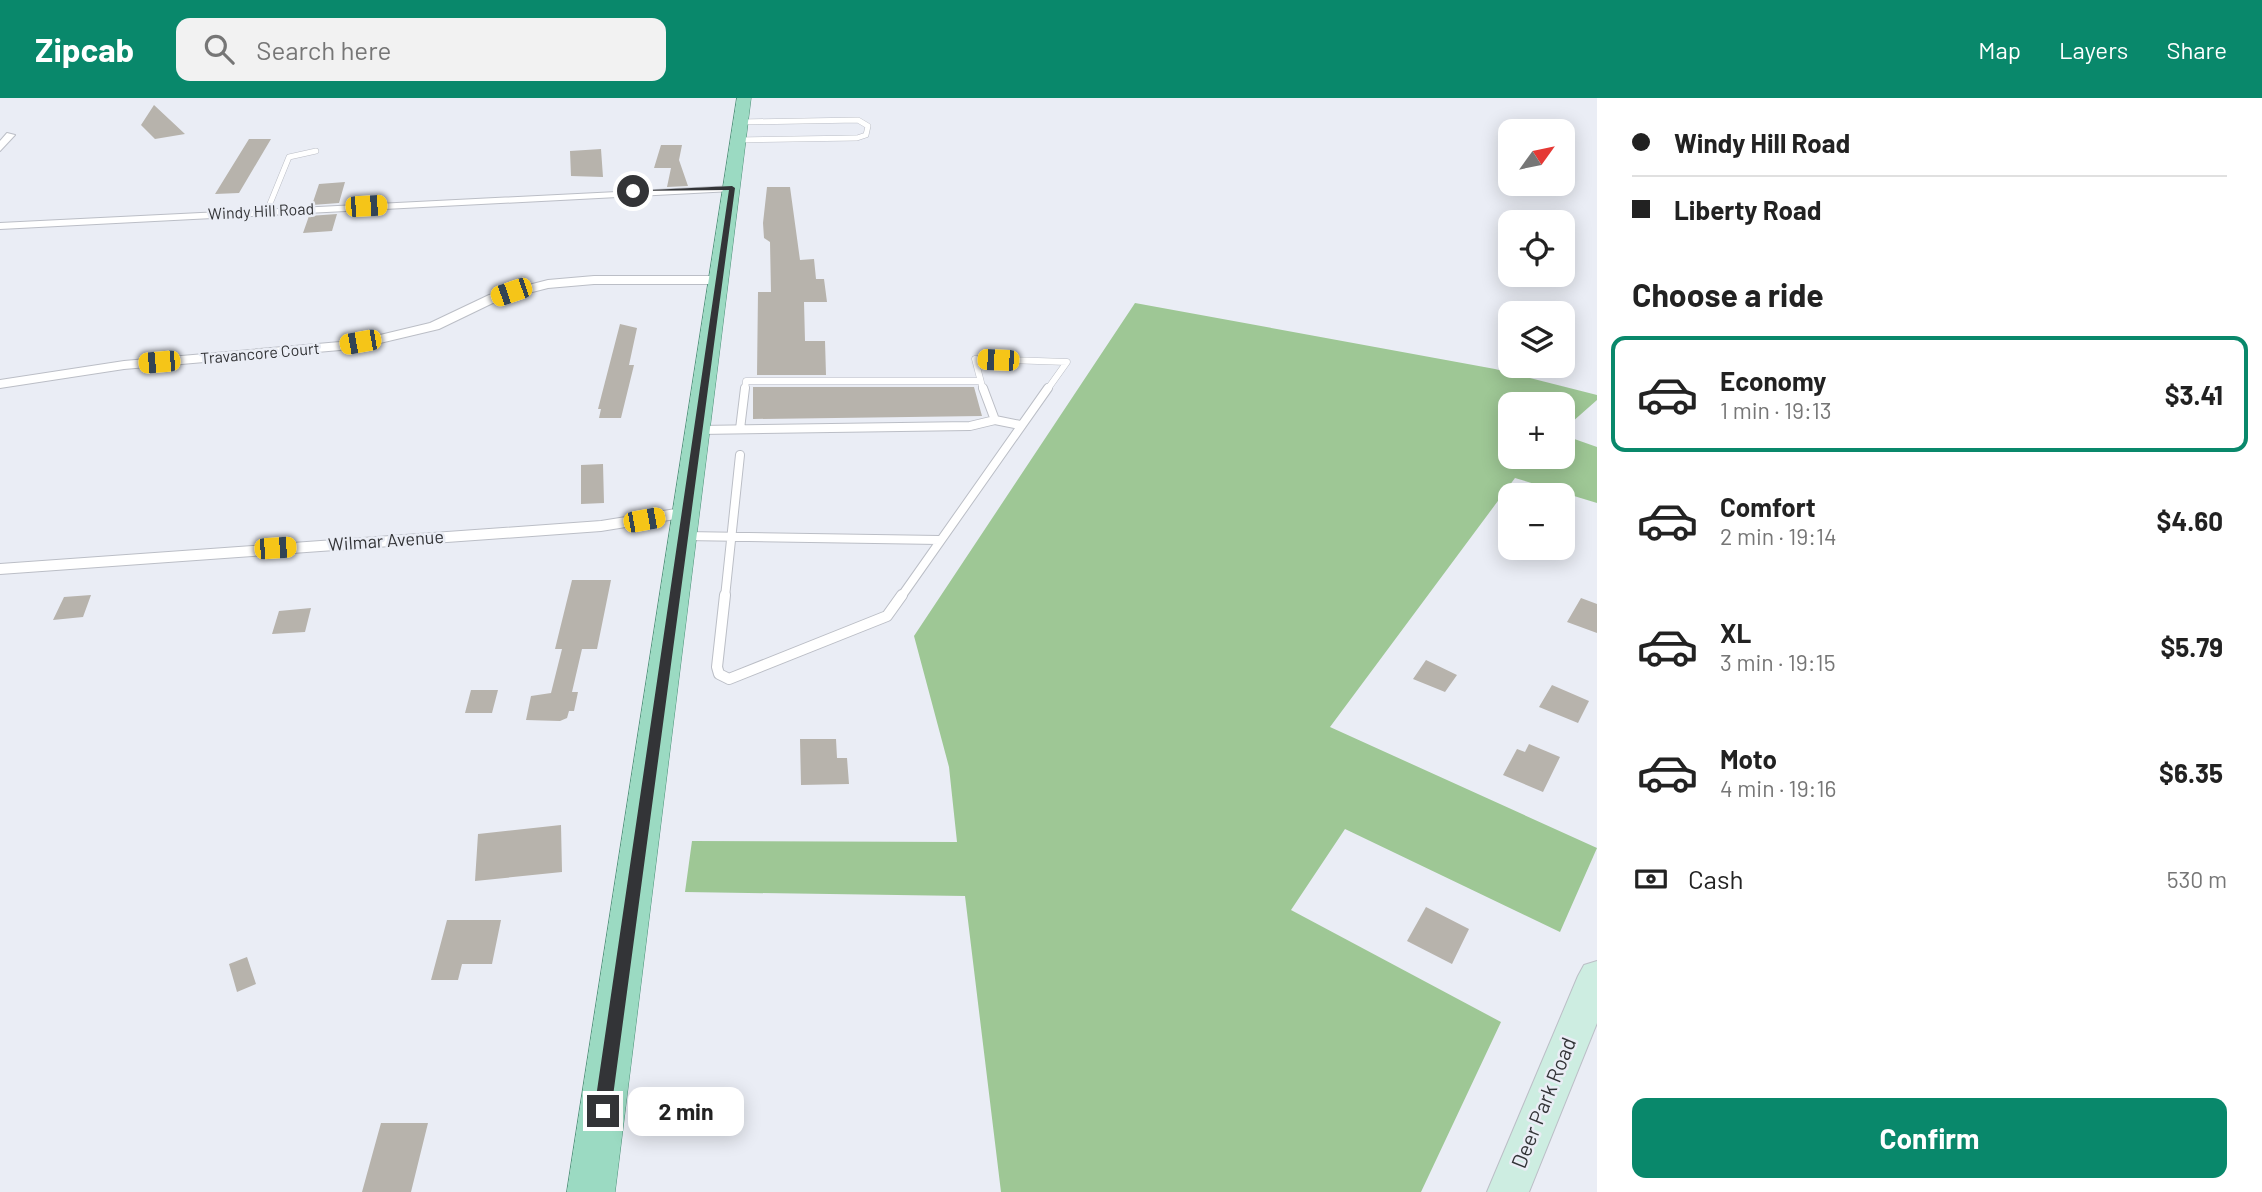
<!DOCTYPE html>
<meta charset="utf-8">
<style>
:root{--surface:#fff;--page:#f2f2f2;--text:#222;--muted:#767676;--line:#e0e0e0;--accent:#09886b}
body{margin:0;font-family:Barlow,sans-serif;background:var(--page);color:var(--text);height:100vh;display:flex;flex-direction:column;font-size:26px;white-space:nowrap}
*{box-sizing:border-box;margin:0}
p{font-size:23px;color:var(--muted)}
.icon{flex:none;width:38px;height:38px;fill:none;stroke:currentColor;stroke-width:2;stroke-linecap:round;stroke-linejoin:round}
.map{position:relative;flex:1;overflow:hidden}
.panel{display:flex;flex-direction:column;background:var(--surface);width:665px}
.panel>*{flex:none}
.guide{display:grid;align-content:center;height:154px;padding:0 35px;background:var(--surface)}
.needle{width:46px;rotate:57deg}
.tools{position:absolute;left:1498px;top:21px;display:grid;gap:14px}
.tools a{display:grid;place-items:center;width:77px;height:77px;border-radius:14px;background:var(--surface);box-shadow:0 4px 18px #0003;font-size:35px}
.end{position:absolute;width:32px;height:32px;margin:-16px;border:9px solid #333437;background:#fff;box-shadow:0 0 0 4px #fff}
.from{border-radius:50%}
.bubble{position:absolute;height:49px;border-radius:14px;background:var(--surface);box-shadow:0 4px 18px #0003;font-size:23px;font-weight:700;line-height:49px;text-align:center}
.car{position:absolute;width:21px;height:42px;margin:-21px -10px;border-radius:9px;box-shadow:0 0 5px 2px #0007;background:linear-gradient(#f5c518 24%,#345 0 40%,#f5c518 0 76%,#345 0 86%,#f5c518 0)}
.guide b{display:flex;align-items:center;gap:24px;height:66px;font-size:26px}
.guide b+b{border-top:2px solid var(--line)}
.guide i{width:18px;height:18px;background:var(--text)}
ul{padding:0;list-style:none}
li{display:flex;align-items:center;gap:21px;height:116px;margin:0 14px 10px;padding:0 21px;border:4px solid transparent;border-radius:14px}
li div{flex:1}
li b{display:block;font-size:26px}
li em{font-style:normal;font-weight:700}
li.on{border-color:var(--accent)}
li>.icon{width:63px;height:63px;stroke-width:1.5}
h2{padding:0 35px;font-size:32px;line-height:84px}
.pay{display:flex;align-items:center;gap:18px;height:77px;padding:0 35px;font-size:26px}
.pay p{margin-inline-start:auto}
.primary-button{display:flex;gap:14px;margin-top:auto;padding:14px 35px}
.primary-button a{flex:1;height:80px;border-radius:14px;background:var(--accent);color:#fff;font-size:28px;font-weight:700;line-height:80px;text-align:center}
header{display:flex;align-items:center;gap:42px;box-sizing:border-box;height:98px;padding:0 35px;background:var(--accent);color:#fff}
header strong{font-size:33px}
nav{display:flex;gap:38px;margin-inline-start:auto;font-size:24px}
.search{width:490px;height:63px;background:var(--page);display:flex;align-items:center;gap:18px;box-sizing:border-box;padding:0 24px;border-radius:14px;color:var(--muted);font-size:26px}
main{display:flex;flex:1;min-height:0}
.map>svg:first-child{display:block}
</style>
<header>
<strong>Zipcab</strong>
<div class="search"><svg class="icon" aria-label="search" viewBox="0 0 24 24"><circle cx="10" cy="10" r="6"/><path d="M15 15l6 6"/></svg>Search here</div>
<nav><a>Map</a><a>Layers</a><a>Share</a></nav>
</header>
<main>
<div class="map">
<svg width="1597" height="1094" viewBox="0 0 1597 1094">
<rect width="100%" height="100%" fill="#eaedf5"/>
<path fill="#9ec795" d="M1135 205 1495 271 1597 297V302L1563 332V306H1510V359H1563V337L1597 349V405L1515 380 1330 629 1597 750 1560 834 1345 731 1291 812 1501 924 1421 1094H1001L965 798 685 794 692 743 957 744 949 669 914 538Z"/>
<path fill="#b7b3ac" d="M154 7 185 36 155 41 141 27Z
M249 41H271L239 95 215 96Z
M661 47H682L679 62 688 88 667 89 671 70H654Z
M601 51 603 79 571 78 570 53Z
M345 84 339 105 312 107 319 86Z
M767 89H790L800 162 814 161 816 181H824L827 204H804L805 243H825L826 277H757L758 194H771L770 144 764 140 763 125Z
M337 116 332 133 303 135 309 118Z
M620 226 637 230 629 267H634L621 320H599L601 311H598Z
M753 289H974L982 318 753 321Z
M603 366 604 405 581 406V367Z
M572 482H611L597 551H582L572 594H578L574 613H569L567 620 560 623 526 622 531 598 551 595 562 551H555Z
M91 497 83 519 53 522 64 499Z
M1581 500 1597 506V535L1567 524Z
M311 510 305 534 272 536 279 513Z
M1426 562 1457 577 1445 594 1413 581Z
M1552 587 1589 603 1578 625 1539 609Z
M471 592H498L492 615H465Z
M800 641H836L837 660H847L849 686 801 687Z
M1529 646 1560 659 1543 694 1503 677 1517 651 1525 654Z
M561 727 562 774 475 783 478 736Z
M1426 809 1469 831 1452 866 1407 843Z
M447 822H501L492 866H462L458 882H431Z
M247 859 256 886 237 894 229 866Z
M381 1025H428L411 1094H362Z"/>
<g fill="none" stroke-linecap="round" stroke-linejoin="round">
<defs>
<path id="lane-far3" d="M738 42 857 40 866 37 868 28 858 22 741 24
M267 113 289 59 316 53"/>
<path id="lane-far2" d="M745 292 746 283H980
M983 292 975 261 1067 264 1047 292"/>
<path id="lane-far1" d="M995 322 1020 327
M740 331 745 290
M700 332 970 328 995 322 983 290
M685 438 939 442
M725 499 740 357
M901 499 1048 290"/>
<path id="lane" d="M725 497 717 569 719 576 729 581 887 518 902 497"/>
<path id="street" d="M7 35 15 37 0 53V43Z
M736 88 737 90 732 93 0 131V125Z
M594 178H720L726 182 720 186H594L548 190 497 203 439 231 380 245 340 252 124 271 0 290V282L124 263 340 244 380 237 430 225 489 197 548 182Z
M688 409 696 414 694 418 601 433 0 476V466L601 423Z"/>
<path id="secondary" d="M1597 863V925L1529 1094H1487L1578 878 1584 867Z"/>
<path id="primary" d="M737 0H751L615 1094H567Z"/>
</defs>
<use href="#lane-far3" stroke="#bbbec6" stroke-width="6"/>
<use href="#lane-far2" stroke="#bbbec6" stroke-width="7"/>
<use href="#lane-far1" stroke="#bbbec6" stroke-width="10"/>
<use href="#lane" stroke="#bbbec6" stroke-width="12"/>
<use href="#street" stroke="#bbbec6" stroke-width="2"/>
<use href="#secondary" stroke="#bbbec6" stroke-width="2"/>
<use href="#primary" stroke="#4c9077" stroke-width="1"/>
<use href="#lane-far3" stroke="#fff" stroke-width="5"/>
<use href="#lane-far2" stroke="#fff" stroke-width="6"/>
<use href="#lane-far1" stroke="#fff" stroke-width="8"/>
<use href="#lane" stroke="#fff" stroke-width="10"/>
<use href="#street" fill="#fff" fill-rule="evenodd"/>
<use href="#secondary" fill="#cdede1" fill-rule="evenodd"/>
<use href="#primary" fill="#9bdac2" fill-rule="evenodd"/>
</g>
<path fill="#333437" d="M732 88 735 90 611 1013 603 1021 594 1013 729 92 630 93Z"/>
<g text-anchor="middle" stroke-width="5" stroke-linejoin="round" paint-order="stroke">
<g font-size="16" fill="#333437" stroke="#eaedf5">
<text transform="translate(261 113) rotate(-3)" y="6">Windy Hill Road</text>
<text transform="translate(260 255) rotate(-5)" y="6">Travancore Court</text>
</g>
<g font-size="18" fill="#333437" stroke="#eaedf5">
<text transform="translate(386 443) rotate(-4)" y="6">Wilmar Avenue</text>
</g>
<g font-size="21" fill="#333437" stroke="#eaedf5">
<text transform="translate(1544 1005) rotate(-68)" y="7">Deer Park Road</text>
</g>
</g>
</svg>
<div class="tools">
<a><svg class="needle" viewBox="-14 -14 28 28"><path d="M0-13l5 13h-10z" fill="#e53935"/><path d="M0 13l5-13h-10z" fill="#767676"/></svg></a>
<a><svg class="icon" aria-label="locate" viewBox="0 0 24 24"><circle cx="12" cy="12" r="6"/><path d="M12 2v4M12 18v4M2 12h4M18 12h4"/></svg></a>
<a><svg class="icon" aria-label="layers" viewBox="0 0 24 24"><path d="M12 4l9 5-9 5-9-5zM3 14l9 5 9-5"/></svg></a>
<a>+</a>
<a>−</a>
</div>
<i class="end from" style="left:633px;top:93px"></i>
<i class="end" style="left:603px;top:1013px"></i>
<div class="bubble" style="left:628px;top:989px;width:116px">2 min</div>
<i class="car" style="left:366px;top:108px;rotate:87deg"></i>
<i class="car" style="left:511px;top:194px;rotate:251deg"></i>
<i class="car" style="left:360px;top:244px;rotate:260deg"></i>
<i class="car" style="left:998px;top:262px;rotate:272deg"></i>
<i class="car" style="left:159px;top:264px;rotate:265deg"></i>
<i class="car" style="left:644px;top:422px;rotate:80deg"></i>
<i class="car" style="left:275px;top:450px;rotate:86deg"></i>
</div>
<section class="panel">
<div class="guide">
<b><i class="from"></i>Windy Hill Road</b>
<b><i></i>Liberty Road</b>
</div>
<h2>Choose a ride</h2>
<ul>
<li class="on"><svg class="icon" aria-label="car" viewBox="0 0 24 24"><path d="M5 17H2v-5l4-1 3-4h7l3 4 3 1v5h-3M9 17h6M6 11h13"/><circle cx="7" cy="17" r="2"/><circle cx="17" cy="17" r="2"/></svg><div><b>Economy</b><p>1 min · 19:13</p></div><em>$3.41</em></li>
<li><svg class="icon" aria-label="car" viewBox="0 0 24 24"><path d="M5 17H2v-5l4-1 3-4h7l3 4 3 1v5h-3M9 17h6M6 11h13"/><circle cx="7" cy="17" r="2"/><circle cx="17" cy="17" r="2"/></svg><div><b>Comfort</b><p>2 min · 19:14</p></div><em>$4.60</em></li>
<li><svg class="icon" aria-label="car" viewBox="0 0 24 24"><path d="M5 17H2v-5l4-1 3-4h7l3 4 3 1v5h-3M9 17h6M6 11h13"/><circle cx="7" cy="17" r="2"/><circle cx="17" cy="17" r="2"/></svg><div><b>XL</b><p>3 min · 19:15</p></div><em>$5.79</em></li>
<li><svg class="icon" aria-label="car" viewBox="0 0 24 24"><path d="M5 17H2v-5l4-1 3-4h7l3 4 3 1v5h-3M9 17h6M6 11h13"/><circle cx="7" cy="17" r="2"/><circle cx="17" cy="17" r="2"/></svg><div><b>Moto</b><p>4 min · 19:16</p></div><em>$6.35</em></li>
</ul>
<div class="pay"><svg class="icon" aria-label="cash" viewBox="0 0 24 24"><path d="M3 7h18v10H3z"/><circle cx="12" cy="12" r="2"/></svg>Cash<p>530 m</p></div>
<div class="primary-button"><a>Confirm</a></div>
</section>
</main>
